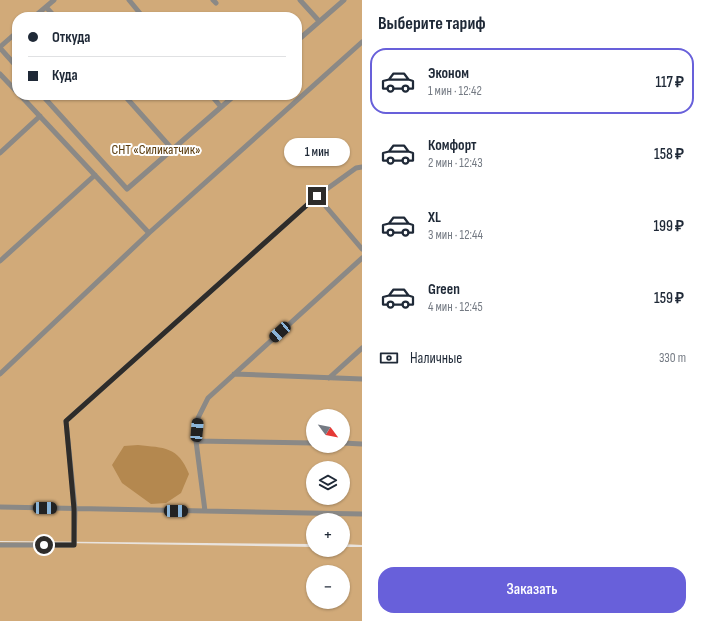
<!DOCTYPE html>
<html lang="ru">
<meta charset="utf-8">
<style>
:root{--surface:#fff;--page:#f2f2f3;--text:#1f2937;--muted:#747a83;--line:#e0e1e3;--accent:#6860da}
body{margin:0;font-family:"Sofia Sans Condensed",sans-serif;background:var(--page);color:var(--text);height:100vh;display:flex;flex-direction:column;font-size:15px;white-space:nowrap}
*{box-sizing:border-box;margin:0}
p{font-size:13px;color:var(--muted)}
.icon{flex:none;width:22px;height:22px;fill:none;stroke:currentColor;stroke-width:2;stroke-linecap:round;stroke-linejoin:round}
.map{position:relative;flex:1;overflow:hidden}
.details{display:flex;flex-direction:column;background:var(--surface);width:340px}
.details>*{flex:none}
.guide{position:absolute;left:12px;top:12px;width:290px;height:88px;border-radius:16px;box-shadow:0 1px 3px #0004;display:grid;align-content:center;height:88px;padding:0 16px;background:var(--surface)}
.needle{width:26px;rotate:122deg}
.tools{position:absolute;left:306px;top:409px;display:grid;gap:8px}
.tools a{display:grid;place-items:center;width:44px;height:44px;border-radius:50%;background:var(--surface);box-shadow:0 1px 3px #0004;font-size:20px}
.end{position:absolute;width:18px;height:18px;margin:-9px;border:5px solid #2e2c2a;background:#fff;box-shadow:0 0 0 2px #fff}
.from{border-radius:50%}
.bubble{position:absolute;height:28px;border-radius:14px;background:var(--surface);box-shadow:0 1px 3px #0004;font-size:13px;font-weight:600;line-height:28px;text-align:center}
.car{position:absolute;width:12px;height:24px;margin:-12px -6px;border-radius:5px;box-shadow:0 0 3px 1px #0007;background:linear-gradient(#222 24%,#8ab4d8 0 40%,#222 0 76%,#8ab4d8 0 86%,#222 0)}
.guide b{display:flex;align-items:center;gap:14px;height:38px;font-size:15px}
.guide b+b{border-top:1px solid var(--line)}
.guide i{width:10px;height:10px;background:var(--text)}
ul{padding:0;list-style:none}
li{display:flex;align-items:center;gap:12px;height:66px;margin:0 8px 6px;padding:0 8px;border:2px solid transparent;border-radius:16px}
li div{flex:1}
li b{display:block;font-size:15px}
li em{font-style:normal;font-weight:600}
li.on{border-color:var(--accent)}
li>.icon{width:36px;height:36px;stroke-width:1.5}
h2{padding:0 16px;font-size:18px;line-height:48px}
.pay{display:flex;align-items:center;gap:10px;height:44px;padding:0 16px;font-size:15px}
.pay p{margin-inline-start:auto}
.cta{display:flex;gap:8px;margin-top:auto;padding:8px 16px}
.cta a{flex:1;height:46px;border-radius:16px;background:var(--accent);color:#fff;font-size:16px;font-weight:600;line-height:46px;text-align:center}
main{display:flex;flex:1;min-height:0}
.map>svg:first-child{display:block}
</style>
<main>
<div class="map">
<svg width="362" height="621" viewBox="0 0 362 621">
<rect width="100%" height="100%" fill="#e9e3dd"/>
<path fill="#d1aa79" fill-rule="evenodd" d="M0 0H362V545L343 544V520H313V544L0 541ZM17 17H297V95H17ZM313 416H343V446H313ZM313 468H343V498H313Z
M0 542 313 547V550H343V547H362V621H0ZM313 572H343V602H313Z"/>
<path fill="#b4884f" d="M138 445C164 448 178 446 189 474L181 493 166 503 151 504 122 483 112 465 124 446Z"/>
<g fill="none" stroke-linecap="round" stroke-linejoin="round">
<path stroke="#8b8986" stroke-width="5" d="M129 0 143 17
M213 0 216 3
M300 0 319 21
M46 7 55 17
M34 17 54 0
M297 41 344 0
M0 47 17 32
M0 48 17 67
M0 74 17 92
M42 95 127 189 235 95
M124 95 173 150
M211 95 221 107
M0 153 40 116
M317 196 362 249
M149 233 362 42
M0 261 95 175
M0 374 149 233 20 95
M234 374 362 379
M329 378 362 348
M196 441 313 443
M343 443 362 444
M0 507 362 514
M205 511 196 441 198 418 208 398 362 258
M0 545H74L75 509 66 421 317 196 356 168 362 167"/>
</g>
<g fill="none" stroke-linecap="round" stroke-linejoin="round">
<path stroke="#2e2c2a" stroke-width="5" d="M44 545H74V509L66 421 317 196"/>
</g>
<g text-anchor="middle" stroke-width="4" stroke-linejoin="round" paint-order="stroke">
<g font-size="14" fill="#5a3b0d" stroke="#fff">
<text x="156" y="154">СНТ «Силикатчик»</text>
</g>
</g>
</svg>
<div class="tools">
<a><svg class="needle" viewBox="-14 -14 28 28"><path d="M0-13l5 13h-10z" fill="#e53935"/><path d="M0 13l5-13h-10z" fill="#747a83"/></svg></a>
<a><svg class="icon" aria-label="layers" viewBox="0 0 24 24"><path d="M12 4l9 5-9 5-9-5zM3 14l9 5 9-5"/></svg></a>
<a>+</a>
<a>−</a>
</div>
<i class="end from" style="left:44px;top:545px"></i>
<i class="end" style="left:317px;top:196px"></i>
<div class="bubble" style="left:284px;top:138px;width:66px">1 мин</div>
<i class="car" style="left:280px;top:332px;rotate:228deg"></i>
<i class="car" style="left:197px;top:430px;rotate:5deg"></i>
<i class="car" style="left:45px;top:508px;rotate:91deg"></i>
<i class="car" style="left:176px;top:511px;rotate:91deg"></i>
<div class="guide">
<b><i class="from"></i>Откуда</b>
<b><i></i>Куда</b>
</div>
</div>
<section class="details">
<h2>Выберите тариф</h2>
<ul>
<li class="on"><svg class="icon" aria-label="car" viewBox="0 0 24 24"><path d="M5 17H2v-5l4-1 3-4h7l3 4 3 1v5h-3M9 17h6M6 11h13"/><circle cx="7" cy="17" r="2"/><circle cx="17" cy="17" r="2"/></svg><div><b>Эконом</b><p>1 мин · 12:42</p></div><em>117 ₽</em></li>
<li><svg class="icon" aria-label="car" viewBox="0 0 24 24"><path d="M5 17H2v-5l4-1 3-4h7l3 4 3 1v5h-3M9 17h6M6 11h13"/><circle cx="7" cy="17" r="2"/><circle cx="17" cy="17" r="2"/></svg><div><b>Комфорт</b><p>2 мин · 12:43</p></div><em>158 ₽</em></li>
<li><svg class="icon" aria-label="car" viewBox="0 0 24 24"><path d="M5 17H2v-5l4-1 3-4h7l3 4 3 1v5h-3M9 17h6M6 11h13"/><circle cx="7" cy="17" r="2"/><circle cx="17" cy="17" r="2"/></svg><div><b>XL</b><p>3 мин · 12:44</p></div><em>199 ₽</em></li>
<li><svg class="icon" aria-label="car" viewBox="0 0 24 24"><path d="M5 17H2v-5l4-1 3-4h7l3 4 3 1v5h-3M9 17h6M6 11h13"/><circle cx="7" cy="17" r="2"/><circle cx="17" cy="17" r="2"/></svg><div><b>Green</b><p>4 мин · 12:45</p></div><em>159 ₽</em></li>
</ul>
<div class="pay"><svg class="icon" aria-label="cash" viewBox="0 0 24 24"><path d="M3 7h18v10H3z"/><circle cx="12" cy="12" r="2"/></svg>Наличные<p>330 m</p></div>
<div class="cta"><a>Заказать</a></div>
</section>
</main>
